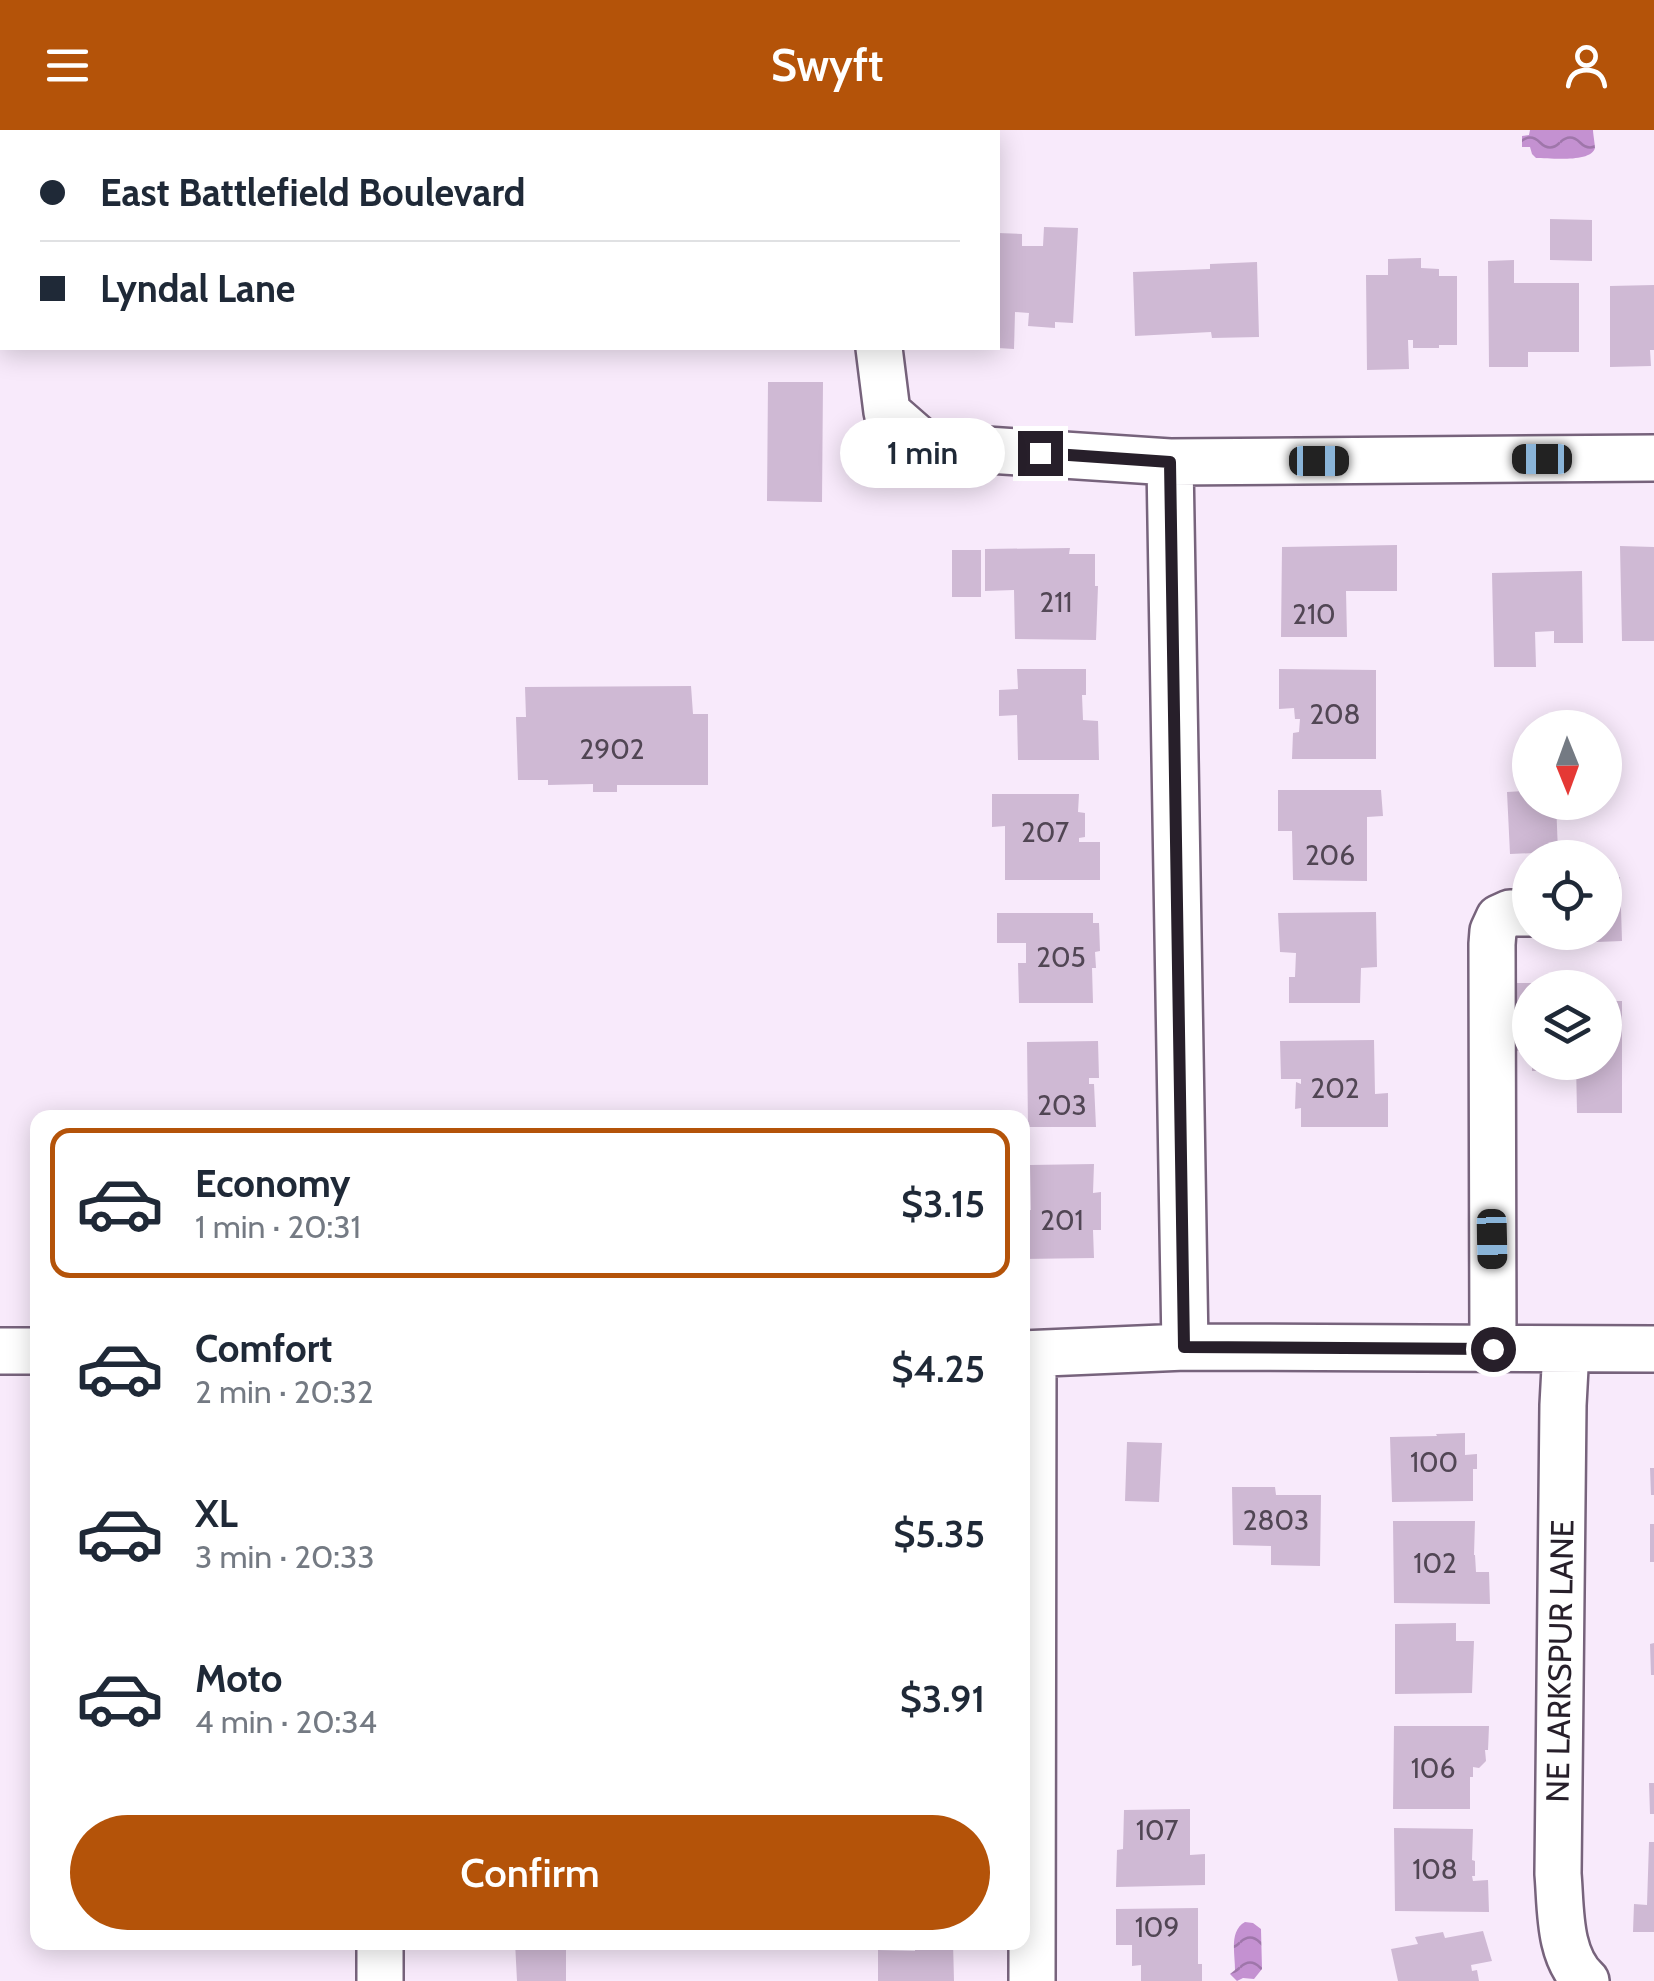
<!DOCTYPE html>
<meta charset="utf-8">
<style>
:root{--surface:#fff;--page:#f6f6f7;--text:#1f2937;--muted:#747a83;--line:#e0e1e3;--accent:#b45309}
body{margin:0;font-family:Cabin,sans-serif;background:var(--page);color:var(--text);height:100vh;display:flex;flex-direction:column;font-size:38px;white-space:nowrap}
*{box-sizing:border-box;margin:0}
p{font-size:32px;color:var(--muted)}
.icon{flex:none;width:55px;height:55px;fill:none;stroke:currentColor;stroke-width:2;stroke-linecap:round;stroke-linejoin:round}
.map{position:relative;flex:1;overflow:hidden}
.details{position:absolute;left:30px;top:980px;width:1000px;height:840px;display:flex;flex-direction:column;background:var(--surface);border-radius:20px;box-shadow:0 5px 25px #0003}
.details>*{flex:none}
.banner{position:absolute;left:0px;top:0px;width:1000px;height:220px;box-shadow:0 5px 25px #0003;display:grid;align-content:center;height:220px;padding:0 40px;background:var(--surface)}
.needle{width:65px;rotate:179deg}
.tools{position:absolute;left:1512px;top:580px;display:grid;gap:20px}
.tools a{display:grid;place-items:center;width:110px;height:110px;border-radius:50%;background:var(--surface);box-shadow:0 5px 25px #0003;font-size:50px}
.end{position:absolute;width:45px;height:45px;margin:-22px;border:12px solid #271f2a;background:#fff;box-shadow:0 0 0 5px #fff}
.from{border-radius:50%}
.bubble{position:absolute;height:70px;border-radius:35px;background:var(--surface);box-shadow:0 5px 25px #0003;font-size:32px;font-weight:600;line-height:70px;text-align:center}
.car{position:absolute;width:30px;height:60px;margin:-30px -15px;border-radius:12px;box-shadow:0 0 8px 2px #0007;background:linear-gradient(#222 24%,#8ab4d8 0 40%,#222 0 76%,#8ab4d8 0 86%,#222 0)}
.banner b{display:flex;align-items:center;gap:35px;height:95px;font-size:38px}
.banner b+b{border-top:2px solid var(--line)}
.banner i{width:25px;height:25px;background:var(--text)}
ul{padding:18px 0 0;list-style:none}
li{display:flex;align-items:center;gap:30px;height:150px;margin:0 20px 15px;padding:0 20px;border:5px solid transparent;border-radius:20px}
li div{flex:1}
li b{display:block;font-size:38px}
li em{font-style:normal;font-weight:600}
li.current{border-color:var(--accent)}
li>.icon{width:90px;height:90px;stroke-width:1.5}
.cta{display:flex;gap:20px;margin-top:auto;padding:20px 40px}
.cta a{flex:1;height:115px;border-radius:60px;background:var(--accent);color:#fff;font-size:40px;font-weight:600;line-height:115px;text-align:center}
header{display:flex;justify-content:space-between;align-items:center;height:130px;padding:0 40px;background:var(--accent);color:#fff;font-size:45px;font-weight:600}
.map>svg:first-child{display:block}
</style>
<header><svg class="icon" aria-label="menu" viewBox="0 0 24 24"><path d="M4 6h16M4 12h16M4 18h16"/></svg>Swyft<svg class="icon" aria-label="person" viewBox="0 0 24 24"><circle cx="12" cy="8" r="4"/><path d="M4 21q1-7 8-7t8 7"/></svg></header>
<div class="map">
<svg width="1654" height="1851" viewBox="0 0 1654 1851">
<defs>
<pattern id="water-waves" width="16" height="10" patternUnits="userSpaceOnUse" patternTransform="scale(2.5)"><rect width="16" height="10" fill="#c491d1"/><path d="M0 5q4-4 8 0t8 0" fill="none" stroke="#9f76aa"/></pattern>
</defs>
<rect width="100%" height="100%" fill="#f8eafb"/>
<path fill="url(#water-waves)" d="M1530 0H1593C1593 3 1595 15 1595 18 1591 33 1550 28 1536 28L1532 24 1530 17H1522V6L1529 5Z
M1245 1792 1253 1793 1261 1799 1262 1839 1254 1849 1243 1848 1237 1851 1230 1844 1235 1840C1235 1823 1229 1801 1245 1792Z"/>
<path fill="#cfb9d4" d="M1550 89 1592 90V131L1550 130Z
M1044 97 1078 98 1073 193 1055 192V198L1028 196 1029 183 1015 182 1014 219 998 218V103L1022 104V116H1043Z
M1421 128V138L1439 139V146H1457V215H1439V218H1413V210H1408L1409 239 1367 240 1366 145H1388V129Z
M1514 130V153H1579V222H1528V237H1489L1488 131Z
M1257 132 1259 207 1212 208 1211 202 1135 206 1133 142 1210 139V134Z
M1654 155V220H1650L1651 236 1610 237V156Z
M768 252H823L822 372 767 371Z
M1397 415V461H1346L1347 507H1281L1282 417Z
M1620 416 1654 417V511H1622Z
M1070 418 1069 424H1095V456H1098L1096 510 1015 509 1014 460 985 461V419Z
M952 420H981V467H952Z
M1582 441 1583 513H1554V501L1535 502 1536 537H1494L1492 443Z
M1017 539H1086V565H1082L1083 590 1098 591 1099 630H1018L1017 585 999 586V560L1018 559Z
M1279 539 1376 540V629H1292L1293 603 1299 602 1300 589H1295L1294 578 1279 579Z
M691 556 693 584H708V655H617V662H593V654L548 655V650H518L516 587H526L525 557Z
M1530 643V672H1556L1558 722 1510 724 1507 662 1524 661 1523 644Z
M1278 660H1381L1383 686 1367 687V751L1293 750 1292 701H1278Z
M992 664H1079L1078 682 1085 683V707L1079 708V712H1100V750H1005V696L992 697Z
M1620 747 1622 811 1572 813V802H1605V748Z
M1376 782 1377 837 1361 838 1360 873H1289V847H1295L1296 823 1280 822 1278 783Z
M997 783H1093V793H1099L1100 821 1095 822 1096 838H1092L1093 873H1019L1018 833H1026V813H997Z
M1512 853H1568V858H1530V921H1513Z
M1605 871H1622V983H1577L1576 932H1605Z
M1374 910 1375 964 1388 963V997H1301V978L1295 979 1296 952 1301 954V949H1281L1280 911Z
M1098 911 1099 948H1089V954H1094L1096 997H1028L1027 912Z
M1532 932H1568L1569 941H1532Z
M1094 1034 1093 1063 1101 1062V1100H1093L1094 1128 1022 1129V1080H1031L1030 1035Z
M1465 1303V1325L1477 1324V1339H1473V1371L1392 1372 1390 1307 1437 1306 1436 1304Z
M1127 1312 1162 1313 1159 1372 1125 1371Z
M1650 1338H1654V1365H1651Z
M1232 1357H1275L1276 1365H1321L1320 1436 1271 1435V1416L1233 1415Z
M1393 1391H1475L1474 1425H1475L1476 1442H1489L1490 1474 1394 1473Z
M1650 1394H1654V1432H1650Z
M1456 1493V1511H1474L1472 1563 1395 1564V1494Z
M1654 1513V1545H1651L1650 1514Z
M1394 1596H1489L1488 1620H1485L1486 1631 1479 1638 1473 1637V1647H1470V1679H1393Z
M1649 1653H1654V1684H1650Z
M1190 1679V1725L1205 1724V1755L1116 1757 1117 1720 1123 1719 1124 1680Z
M1394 1698 1473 1699 1472 1730 1475 1731V1746H1472L1473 1751 1488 1750 1489 1782 1395 1781Z
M1649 1712H1654V1802H1633L1634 1774 1647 1775Z
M1198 1778V1834H1202V1851H1141V1835L1132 1836V1815H1116V1779Z
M1483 1801 1492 1831 1471 1835 1472 1841 1477 1840 1479 1851H1398L1391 1819 1418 1814 1415 1807 1443 1802 1445 1808Z
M515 1812H566V1851H517Z
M915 1812H953L954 1851H878V1820L915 1821Z"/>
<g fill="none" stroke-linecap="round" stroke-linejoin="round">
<defs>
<path id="minor" d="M885 2V0
M879 218 887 282 926 316 1170 332 1654 328
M1170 332 1185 1217
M1493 1219 1492 814 1493 801 1499 788 1510 783H1530
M1566 1219 1563 1275 1558 1744C1561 1778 1558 1826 1586 1851
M0 1221H38
M1022 1224 1185 1217 1654 1219
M380 1851V1812
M1032 1851 1033 1224"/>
</defs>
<use href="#minor" stroke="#77637c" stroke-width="50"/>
<use href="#minor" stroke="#fff" stroke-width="45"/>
</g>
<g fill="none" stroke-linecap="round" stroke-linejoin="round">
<path stroke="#271f2a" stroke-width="12" d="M1040 323 1170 332 1184 1217 1493 1219"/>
</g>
<g text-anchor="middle" stroke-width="9" stroke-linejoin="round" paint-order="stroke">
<g font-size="28" fill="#514654">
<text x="1056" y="482">211</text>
<text x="1314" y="494">210</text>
<text x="1335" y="594">208</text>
<text x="612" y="629">2902</text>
<text x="1045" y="712">207</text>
<text x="1330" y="735">206</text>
<text x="1061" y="837">205</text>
<text x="1335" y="968">202</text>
<text x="1062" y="985">203</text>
<text x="1062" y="1100">201</text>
<text x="1434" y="1342">100</text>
<text x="1276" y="1400">2803</text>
<text x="1435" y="1443">102</text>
<text x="1433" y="1648">106</text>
<text x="1157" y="1710">107</text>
<text x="1435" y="1749">108</text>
<text x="1157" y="1807">109</text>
</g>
<g font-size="32" fill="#271f2a" stroke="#fff">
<text transform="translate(1560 1531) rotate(-89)" y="11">NE LARKSPUR LANE</text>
</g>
</g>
</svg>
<div class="tools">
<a><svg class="needle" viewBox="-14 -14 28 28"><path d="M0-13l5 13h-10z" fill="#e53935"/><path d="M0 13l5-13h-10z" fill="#747a83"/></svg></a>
<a><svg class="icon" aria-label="locate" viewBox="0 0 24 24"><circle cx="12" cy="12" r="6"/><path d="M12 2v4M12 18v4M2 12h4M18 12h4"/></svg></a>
<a><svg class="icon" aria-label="layers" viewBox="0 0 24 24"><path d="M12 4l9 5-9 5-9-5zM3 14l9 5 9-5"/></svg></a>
</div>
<i class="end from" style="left:1493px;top:1219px"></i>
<i class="end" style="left:1040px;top:323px"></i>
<div class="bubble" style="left:840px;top:288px;width:165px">1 min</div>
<i class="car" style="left:1542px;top:329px;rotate:270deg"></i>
<i class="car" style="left:1319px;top:331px;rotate:90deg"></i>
<i class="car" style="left:1492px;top:1109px;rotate:179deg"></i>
<div class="banner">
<b><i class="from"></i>East Battlefield Boulevard</b>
<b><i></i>Lyndal Lane</b>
</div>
<section class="details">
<ul>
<li class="current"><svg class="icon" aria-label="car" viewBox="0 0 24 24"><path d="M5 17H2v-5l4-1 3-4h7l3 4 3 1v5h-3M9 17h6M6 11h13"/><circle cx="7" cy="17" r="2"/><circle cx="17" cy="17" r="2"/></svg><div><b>Economy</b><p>1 min · 20:31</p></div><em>$3.15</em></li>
<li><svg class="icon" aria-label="car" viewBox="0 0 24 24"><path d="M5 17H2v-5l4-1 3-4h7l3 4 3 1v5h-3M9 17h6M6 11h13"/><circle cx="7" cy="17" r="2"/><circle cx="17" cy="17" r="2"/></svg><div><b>Comfort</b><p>2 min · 20:32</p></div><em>$4.25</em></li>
<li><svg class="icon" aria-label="car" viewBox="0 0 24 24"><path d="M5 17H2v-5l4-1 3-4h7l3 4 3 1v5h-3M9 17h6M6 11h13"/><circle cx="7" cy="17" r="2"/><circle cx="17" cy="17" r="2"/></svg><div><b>XL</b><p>3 min · 20:33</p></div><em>$5.35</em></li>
<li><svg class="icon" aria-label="car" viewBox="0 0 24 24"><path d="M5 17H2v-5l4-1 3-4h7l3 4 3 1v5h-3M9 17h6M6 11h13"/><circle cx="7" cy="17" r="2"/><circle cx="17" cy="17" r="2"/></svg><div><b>Moto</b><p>4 min · 20:34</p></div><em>$3.91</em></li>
</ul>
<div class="cta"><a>Confirm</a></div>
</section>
</div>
